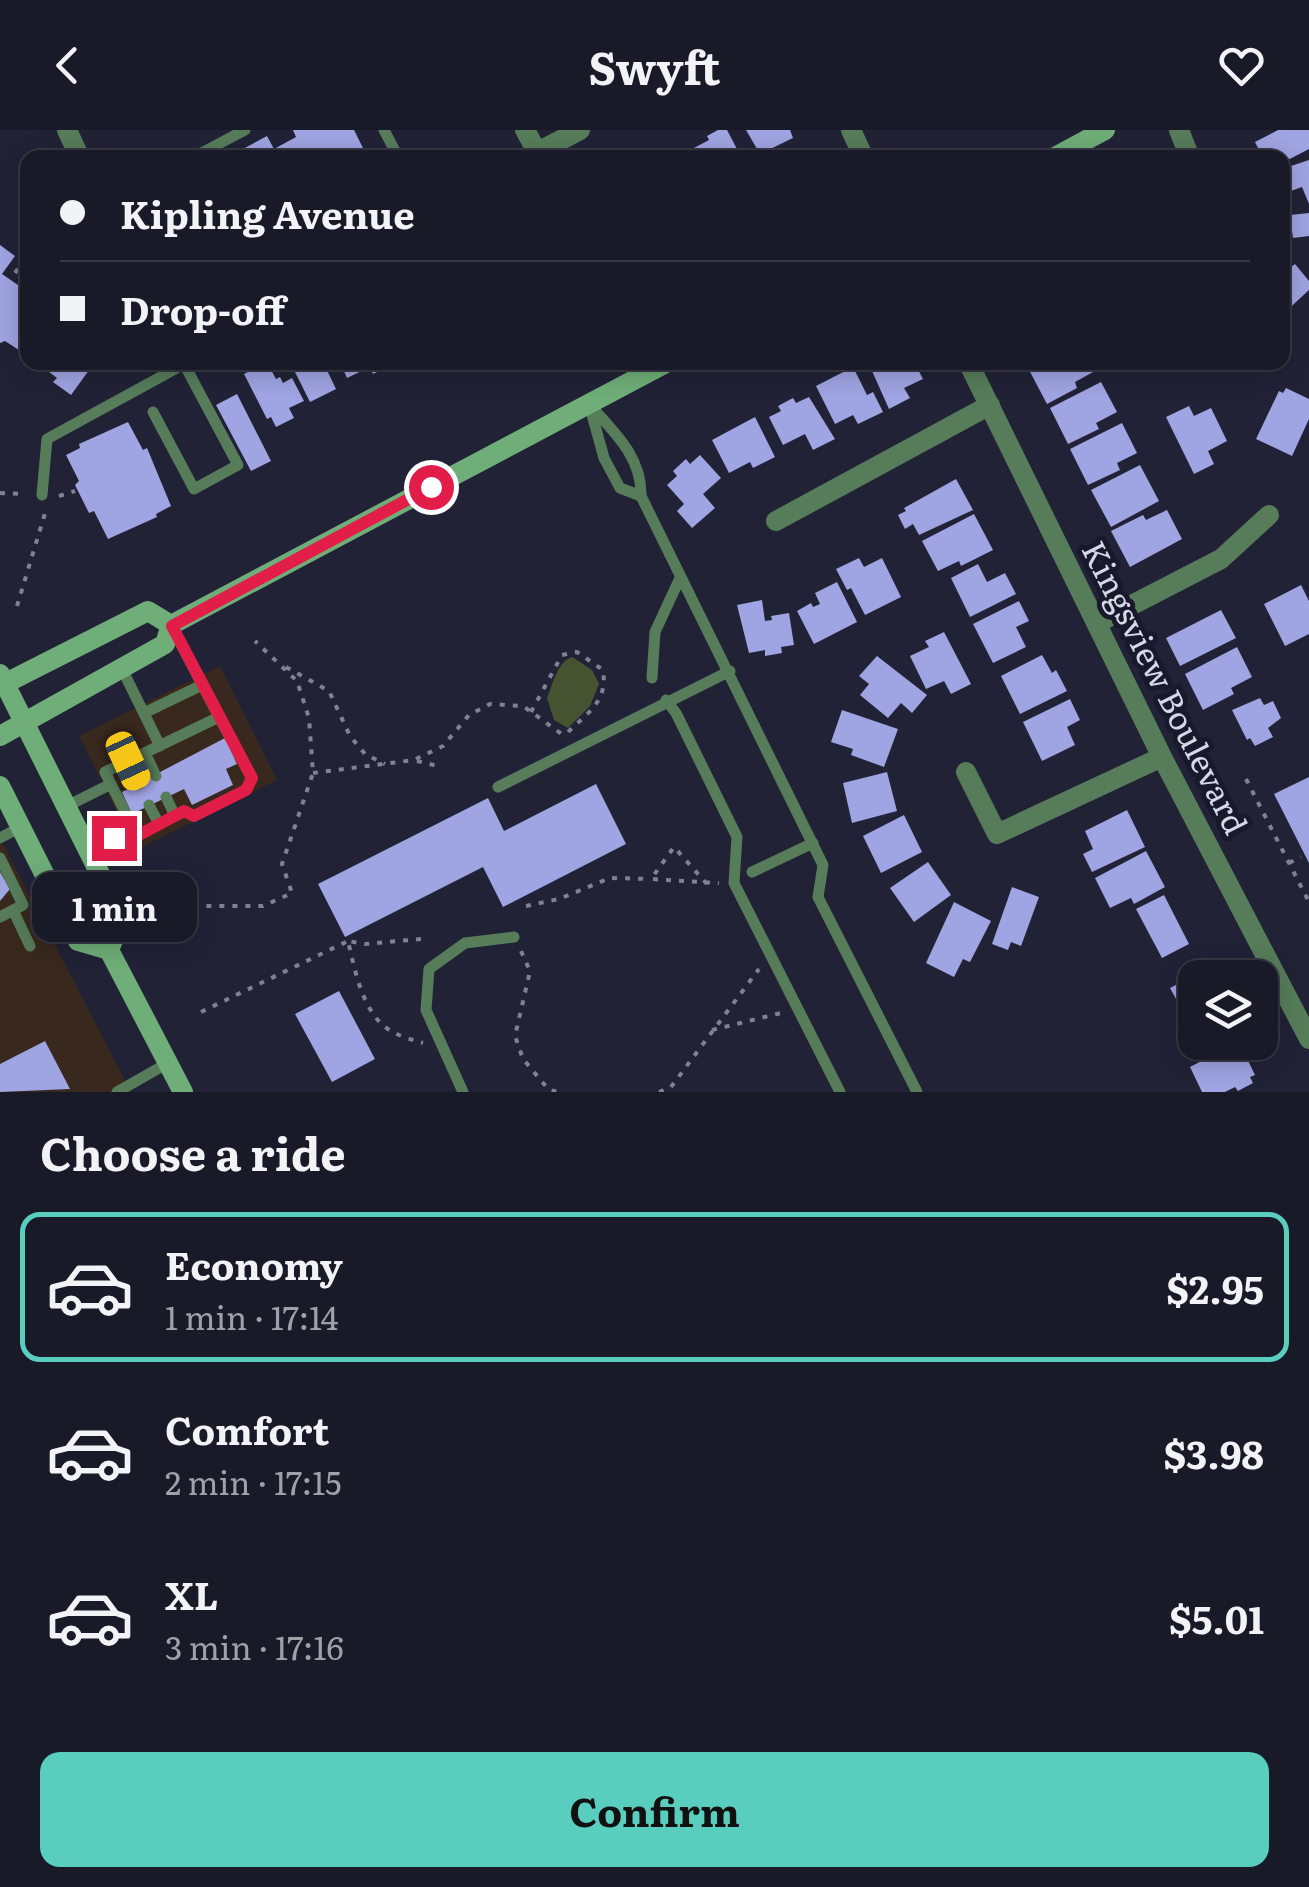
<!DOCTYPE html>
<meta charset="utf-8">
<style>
:root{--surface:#191a28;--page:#262734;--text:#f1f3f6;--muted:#9fa1a8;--line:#373845;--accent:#59cebf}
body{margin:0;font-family:Literata,serif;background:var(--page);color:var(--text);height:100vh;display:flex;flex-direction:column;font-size:38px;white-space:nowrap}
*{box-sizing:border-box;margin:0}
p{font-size:32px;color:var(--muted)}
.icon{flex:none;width:55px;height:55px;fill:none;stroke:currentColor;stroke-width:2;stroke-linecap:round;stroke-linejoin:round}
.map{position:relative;height:962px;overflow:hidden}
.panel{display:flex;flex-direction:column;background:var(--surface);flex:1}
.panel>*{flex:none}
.hud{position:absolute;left:20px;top:20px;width:1270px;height:220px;border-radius:20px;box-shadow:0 5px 25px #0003,0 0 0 2px var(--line);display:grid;align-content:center;height:220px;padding:0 40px;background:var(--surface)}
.controls{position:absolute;left:1178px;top:830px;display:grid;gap:20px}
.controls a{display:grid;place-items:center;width:100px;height:100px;border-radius:20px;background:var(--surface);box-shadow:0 5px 25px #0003,0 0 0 2px var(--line);font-size:50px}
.end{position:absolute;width:45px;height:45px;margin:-22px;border:12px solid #e11d48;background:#fff;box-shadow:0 0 0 5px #fff}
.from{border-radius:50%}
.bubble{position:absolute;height:70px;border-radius:20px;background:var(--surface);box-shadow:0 5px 25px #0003,0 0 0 2px var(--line);font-size:32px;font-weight:700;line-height:70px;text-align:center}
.car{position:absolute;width:30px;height:60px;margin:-30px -15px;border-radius:12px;box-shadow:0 0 8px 2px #0007;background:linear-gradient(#f5c518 24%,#345 0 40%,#f5c518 0 76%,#345 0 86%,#f5c518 0)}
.hud b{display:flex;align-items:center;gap:35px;height:95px;font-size:38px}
.hud b+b{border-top:2px solid var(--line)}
.hud i{width:25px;height:25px;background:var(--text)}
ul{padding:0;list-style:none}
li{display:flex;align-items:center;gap:30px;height:150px;margin:0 20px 15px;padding:0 20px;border:5px solid transparent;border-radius:20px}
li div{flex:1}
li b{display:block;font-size:38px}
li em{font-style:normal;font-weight:700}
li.current{border-color:var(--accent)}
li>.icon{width:90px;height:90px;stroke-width:1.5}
h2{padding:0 40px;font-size:45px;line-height:120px}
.action{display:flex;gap:20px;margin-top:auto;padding:20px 40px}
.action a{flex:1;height:115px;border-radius:20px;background:var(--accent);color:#111;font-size:40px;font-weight:700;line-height:115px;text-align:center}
header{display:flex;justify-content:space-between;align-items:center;height:130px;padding:0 40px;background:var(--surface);font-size:45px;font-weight:700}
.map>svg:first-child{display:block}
</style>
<header><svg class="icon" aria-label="back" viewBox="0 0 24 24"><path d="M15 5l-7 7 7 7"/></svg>Swyft<svg class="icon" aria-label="heart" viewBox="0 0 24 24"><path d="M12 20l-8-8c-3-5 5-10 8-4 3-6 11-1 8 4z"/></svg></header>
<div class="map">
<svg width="1309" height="962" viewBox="0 0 1309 962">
<rect width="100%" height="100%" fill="#212236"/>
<path fill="#38281e" d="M220 536 277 650 136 720 79 606Z
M0 708 131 962H0Z"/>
<path fill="#475330" d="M572 527 592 540 599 554 590 576 568 598 554 590 547 568C553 554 557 532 572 527Z"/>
<path fill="#9fa4e2" d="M293 0H354L368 28H226L267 6 274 19 296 7Z
M718 0H727L737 19 726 24 728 28H696L692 19 709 10 707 6Z
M746 0H790L793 8 760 24Z
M1278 0H1309V19L1282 33V28H1263L1255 12Z
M1309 30V74L1302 57 1288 62 1282 39Z
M1309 83V106L1293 108 1290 85Z
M0 115 15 126 2 144 18 155 22 150 28 153V232H95L71 265 53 252 57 248 40 235 37 240 19 227 22 222 5 211 0 213Z
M1295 134 1309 151V160L1282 185V144Z
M267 232 276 249 280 247 283 253 292 248 304 271 289 278 294 288 276 297 271 287 267 289 244 244Z
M290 232H323L336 259 310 272Z
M340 232H382L385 238 373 244 370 237 347 248Z
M868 232H914L923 249 904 258 910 268 889 279Z
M1039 232H1102L1104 236 1075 252 1077 258 1047 274 1028 238Z
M853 237 867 265 873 262 883 282 858 294 853 285 835 294 816 256Z
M1101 252 1117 282 1096 293 1099 299 1068 314 1050 278Z
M1286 258 1309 269V289L1292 326 1256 309 1279 261 1283 263Z
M237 264 271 331 251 341 216 275Z
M809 267 835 309 813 320 805 304 783 315 769 287 781 281 778 276 793 268 796 273Z
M1189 276 1194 286 1211 278 1227 311 1208 321 1214 334 1194 344 1166 287Z
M755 287 775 327 753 338 750 332 729 343 712 310Z
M128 292 143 320 147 318 171 376 156 384 157 387 108 409 94 381 89 383 75 355 79 351 66 325 80 318 79 314Z
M1122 293 1137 323 1117 333 1120 340 1088 355 1070 319Z
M700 325 721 348 703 364 715 378 692 398 677 381 684 374 667 355 677 346 673 341 686 329 690 334Z
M1140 335 1159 371 1111 397 1091 360Z
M956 349 973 380 919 405 913 394 905 399 898 385 906 381 904 378Z
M1167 380 1182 409 1130 437 1111 401 1143 385 1146 390Z
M974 384 993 420 961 436 959 431 938 441 922 411Z
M859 428 864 437 882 428 901 467 865 485 851 458 847 460 836 439Z
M978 434 987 452 1005 443 1016 464 970 487 951 448Z
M837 452 857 492 814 514 797 481 811 473 813 477 820 474 815 463Z
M1301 455 1309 471V504L1285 516 1264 474Z
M762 470 765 491 772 490 771 486 789 483 794 515 781 517 782 523 765 526V520L749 523 737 475Z
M1019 471 1029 491 1016 497 1026 517 993 533 973 494Z
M1221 480 1236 508 1180 536 1166 508Z
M944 502 971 554 951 564 944 551 926 559 910 526 929 517 925 511Z
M1237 517 1252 547 1231 558 1234 564 1203 580 1185 544Z
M1042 525 1052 543 1056 540 1067 561 1020 584 1001 546Z
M877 526 927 565 912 583 901 573 888 588 860 565 869 554 859 546Z
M1260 568 1264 575 1273 571 1281 588 1268 598 1273 607 1255 616 1250 608 1247 610 1232 580Z
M1070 569 1080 590 1067 597 1075 615 1042 631 1023 592Z
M842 580 898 599 884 637 851 625 853 619 831 612Z
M225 608 237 634 226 639 233 655 192 675 184 659 132 684 122 662Z
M887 642 897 681 852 693 843 653Z
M1309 647V733L1274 664Z
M596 654 626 714 503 777 483 737 345 807 318 754 488 668 504 701Z
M1127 680 1145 717 1092 742 1083 724 1093 719 1085 701Z
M904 685 922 722 881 743 863 706Z
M1146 721 1165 757 1134 774 1131 768 1110 778 1095 748Z
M928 732 951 765 914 792 890 758Z
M0 742 10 759 0 771Z
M1012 757 1039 767 1021 816 1011 812 1008 820 992 814Z
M1164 765 1189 814 1162 828 1136 779Z
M954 772 991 791 970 832 963 829 954 847 926 833Z
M1195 845V894L1191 896 1170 858Z
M339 861 375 929 332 952 295 884Z
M45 911 70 959 0 962V934Z
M1220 912H1239L1255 945 1250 947 1253 953 1238 961 1235 957 1225 962H1202L1190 937 1215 924 1211 917Z"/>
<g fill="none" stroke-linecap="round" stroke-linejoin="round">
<path stroke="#808192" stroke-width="4" stroke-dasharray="5 8" stroke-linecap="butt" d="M15 143 28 124
M0 363 25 364
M59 366 75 361
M17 476 46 380
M286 537 329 561 350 606 365 624 385 634
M531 582 562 525 577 522 603 540C608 572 588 582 567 603
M417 631 442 637
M313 643 414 630 443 616 469 585 490 574 523 576 563 605
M1246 649 1309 772
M1289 733 1301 727
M707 754 674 717 651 749 719 753
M142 768 194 776H263L292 763 282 734 313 643 309 588 297 551 255 511
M526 776 559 769 610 748 651 749
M421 809 365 814 348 811C355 840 363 887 393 902 402 907 413 910 423 913
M521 821 530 841 515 906 523 929 549 960 560 962
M201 882 348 811
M712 900 781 883
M659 962 671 957 759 839"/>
<path stroke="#567c5a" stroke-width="11" d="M384 0 395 21
M192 28 245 0
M589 274C614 302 642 327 641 366L823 735 818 767 917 962
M591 281 604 328 620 358 641 366
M153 282 194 359 238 335 183 232
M42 365 47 309 175 239 179 232
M171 495 219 587 105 642 137 706 184 681 194 686 246 660 252 648 219 587
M122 539 160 616
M652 548 655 502 680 448
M666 570 676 583 737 707 734 753 840 962
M144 583 202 555
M145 623 156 646
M128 631 139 654
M498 657 730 541
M166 667 175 686
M149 675 159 694
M67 676 111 654
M0 708 21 697
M90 721 133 699
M0 728 23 775 0 787
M752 742 813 713
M13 780 30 816
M117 962 168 933
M463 962 426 880 429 839 465 813 514 807"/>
<path stroke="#567c5a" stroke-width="20" d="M67 0 80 28
M525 0 537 22
M851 0 864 28
M1179 0 1190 28
M526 28 580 0
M968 232 1162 627 1309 909
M776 391 990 275
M1097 493 1221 429 1269 385
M966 642 997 704 1162 627"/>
<path stroke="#6fae78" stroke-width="20" d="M1053 28 1105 0
M0 544 122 788 109 820
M0 556 148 481 171 495
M0 606 165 514 171 495 668 232
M0 656 78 811 109 820 183 962"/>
</g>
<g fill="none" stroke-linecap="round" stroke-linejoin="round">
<path stroke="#e11d48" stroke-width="12" d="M114 708 133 699 137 706 184 681 194 686 246 660 252 648 172 496 431 357"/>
</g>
<g text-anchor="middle" stroke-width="10" stroke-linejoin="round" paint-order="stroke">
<g font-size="32" fill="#d7d8e6" stroke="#18192c">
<text transform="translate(1164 558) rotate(63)" y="11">Kingsview Boulevard</text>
</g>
</g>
</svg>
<div class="controls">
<a><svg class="icon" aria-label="layers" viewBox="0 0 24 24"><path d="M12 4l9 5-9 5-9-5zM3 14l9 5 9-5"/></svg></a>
</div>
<i class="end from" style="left:431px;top:357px"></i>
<i class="end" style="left:114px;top:708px"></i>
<div class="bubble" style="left:32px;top:742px;width:165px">1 min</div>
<i class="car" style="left:128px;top:631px;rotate:155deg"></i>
<div class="hud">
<b><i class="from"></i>Kipling Avenue</b>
<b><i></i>Drop-off</b>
</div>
</div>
<section class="panel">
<h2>Choose a ride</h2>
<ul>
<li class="current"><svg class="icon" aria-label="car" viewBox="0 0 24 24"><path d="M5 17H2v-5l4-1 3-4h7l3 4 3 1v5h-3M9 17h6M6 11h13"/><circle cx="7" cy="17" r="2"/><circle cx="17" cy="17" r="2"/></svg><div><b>Economy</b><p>1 min · 17:14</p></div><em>$2.95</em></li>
<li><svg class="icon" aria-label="car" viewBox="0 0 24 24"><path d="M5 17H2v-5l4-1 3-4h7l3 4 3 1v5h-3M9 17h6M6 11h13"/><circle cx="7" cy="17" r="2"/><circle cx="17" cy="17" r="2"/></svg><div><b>Comfort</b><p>2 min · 17:15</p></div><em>$3.98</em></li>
<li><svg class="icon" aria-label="car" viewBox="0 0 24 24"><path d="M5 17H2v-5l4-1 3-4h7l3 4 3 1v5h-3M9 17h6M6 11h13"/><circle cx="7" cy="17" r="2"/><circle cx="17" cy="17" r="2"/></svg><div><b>XL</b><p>3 min · 17:16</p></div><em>$5.01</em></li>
</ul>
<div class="action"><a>Confirm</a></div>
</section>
